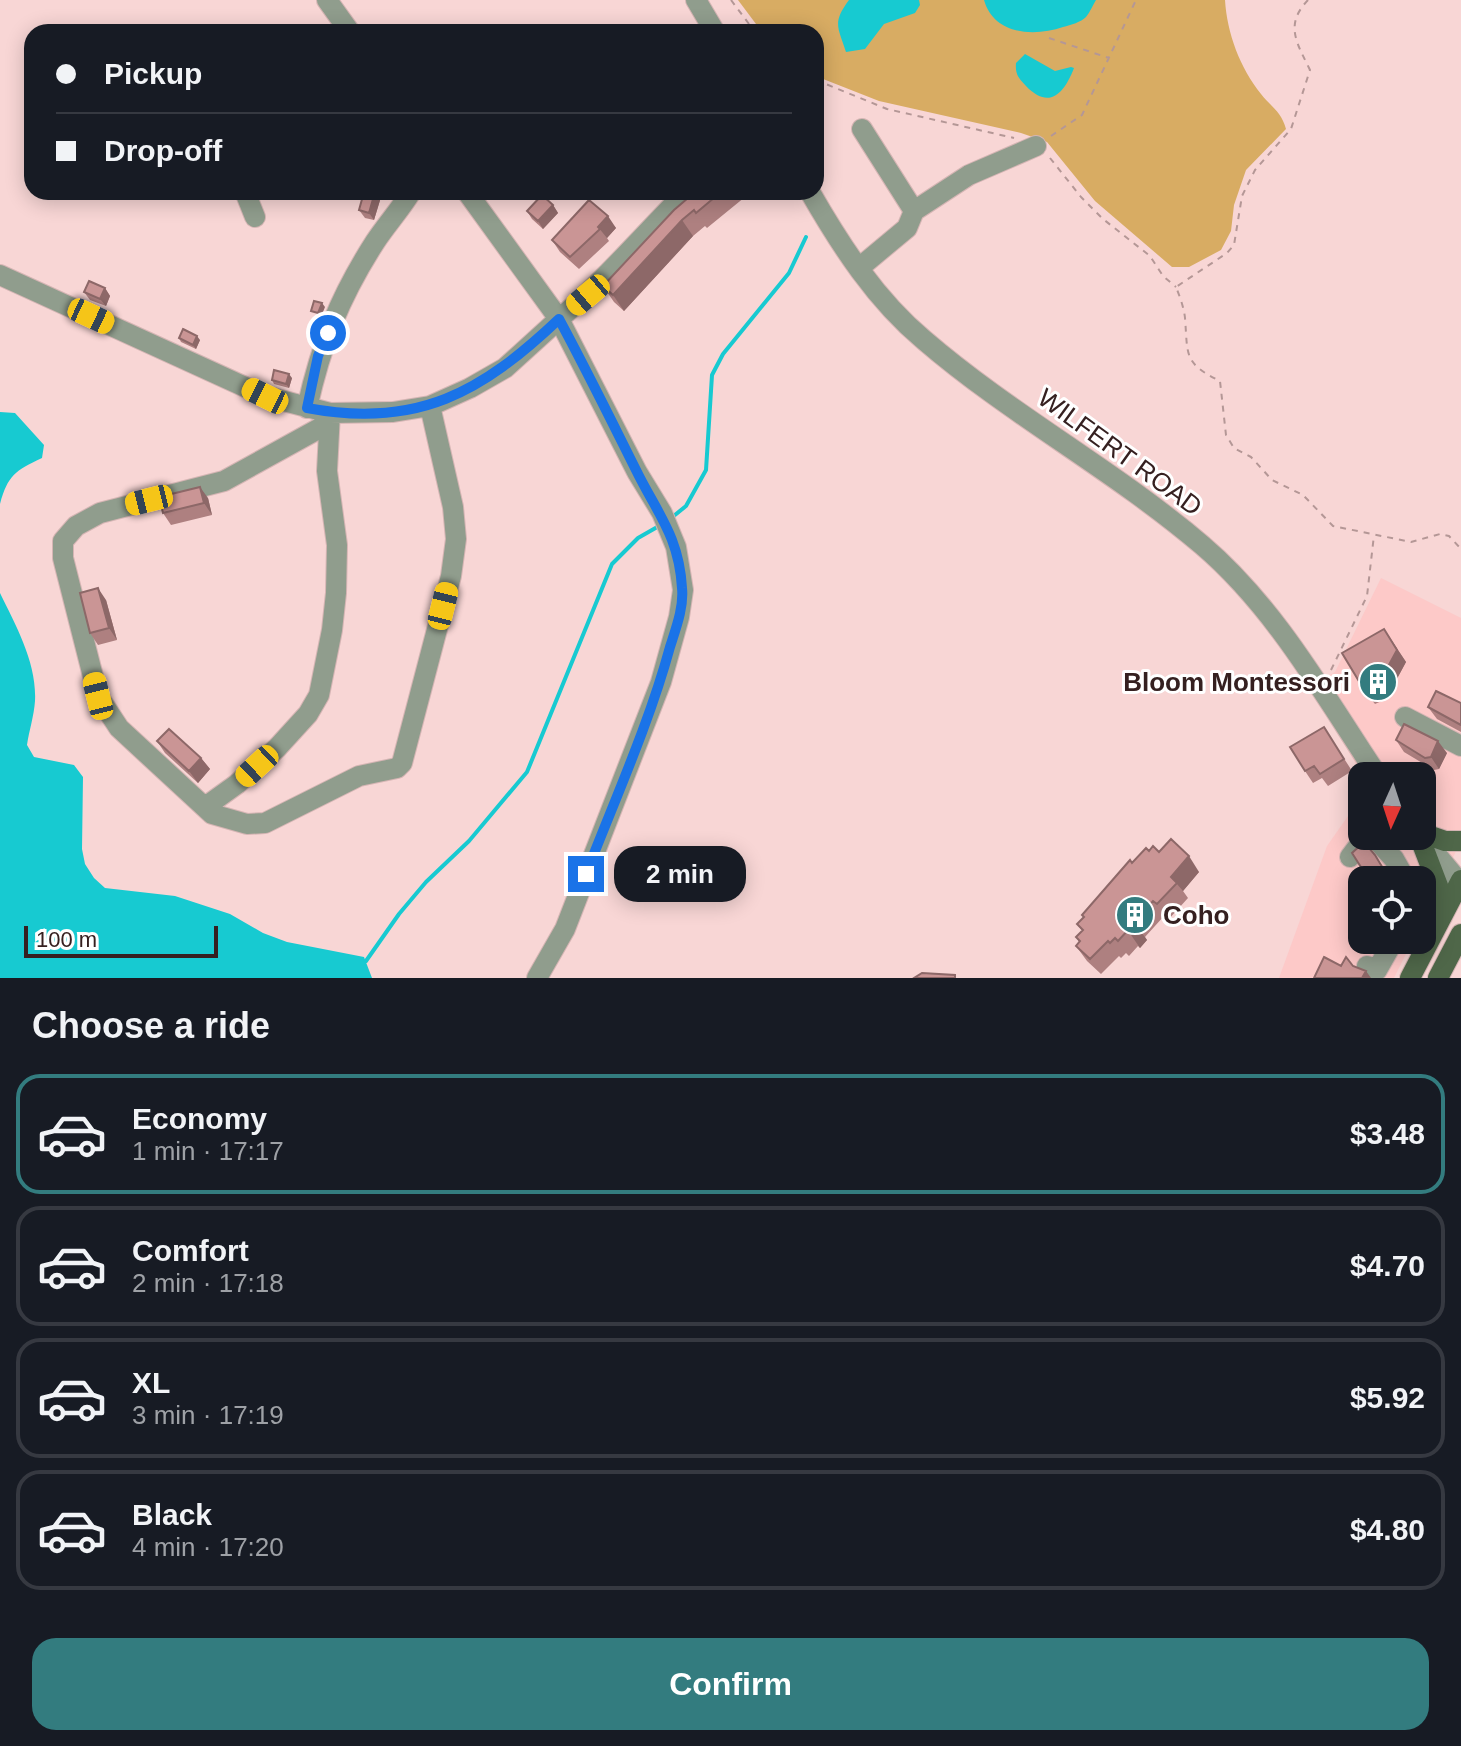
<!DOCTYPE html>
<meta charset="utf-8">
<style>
:root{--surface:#171b24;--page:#20242c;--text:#f1f3f6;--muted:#9ea1a6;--line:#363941;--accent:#337c7f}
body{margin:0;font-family:Helvetica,sans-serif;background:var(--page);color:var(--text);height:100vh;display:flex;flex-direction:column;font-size:30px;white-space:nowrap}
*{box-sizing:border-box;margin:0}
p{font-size:26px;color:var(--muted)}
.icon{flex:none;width:44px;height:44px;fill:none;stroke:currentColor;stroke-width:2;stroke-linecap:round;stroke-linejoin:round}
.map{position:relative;height:978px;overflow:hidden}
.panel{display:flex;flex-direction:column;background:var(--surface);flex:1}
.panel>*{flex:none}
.hud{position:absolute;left:24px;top:24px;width:800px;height:176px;border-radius:24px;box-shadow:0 4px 20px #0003;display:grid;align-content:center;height:176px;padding:0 32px;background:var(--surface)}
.needle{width:52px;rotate:183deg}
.fabs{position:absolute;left:1348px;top:762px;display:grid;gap:16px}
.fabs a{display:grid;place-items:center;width:88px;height:88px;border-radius:16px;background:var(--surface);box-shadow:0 4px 20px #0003;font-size:40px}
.scale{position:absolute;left:24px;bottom:20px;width:194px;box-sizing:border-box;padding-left:8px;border:4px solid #352020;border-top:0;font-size:22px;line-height:28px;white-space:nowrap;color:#352020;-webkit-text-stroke:6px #fff;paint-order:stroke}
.end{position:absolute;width:36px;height:36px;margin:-18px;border:10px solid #1a73e8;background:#fff;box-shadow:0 0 0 4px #fff}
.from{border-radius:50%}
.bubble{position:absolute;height:56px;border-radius:24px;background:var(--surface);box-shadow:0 4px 20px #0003;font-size:26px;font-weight:600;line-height:56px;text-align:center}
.car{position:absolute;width:24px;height:48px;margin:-24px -12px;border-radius:10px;box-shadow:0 0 6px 2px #0007;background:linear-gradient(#f5c518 24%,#345 0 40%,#f5c518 0 76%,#345 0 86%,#f5c518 0)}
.hud b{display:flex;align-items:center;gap:28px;height:76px;font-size:30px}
.hud b+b{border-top:2px solid var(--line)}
.hud i{width:20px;height:20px;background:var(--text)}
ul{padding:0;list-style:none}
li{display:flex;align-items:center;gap:24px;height:120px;margin:0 16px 12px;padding:0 16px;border:4px solid var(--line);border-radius:24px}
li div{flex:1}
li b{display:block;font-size:30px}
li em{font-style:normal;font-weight:600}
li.active{border-color:var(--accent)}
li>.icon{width:72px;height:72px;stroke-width:1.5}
h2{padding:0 32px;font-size:36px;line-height:96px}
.primary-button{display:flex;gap:16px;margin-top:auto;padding:16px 32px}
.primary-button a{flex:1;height:92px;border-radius:24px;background:var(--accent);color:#fff;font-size:32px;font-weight:600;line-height:92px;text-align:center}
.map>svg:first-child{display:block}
</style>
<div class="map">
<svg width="1461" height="978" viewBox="0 0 1461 978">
<rect width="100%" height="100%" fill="#f8d6d5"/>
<path fill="#fdc9c8" d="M1381 578 1461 618V841L1422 921V880H1362V940H1413L1394 978H1279L1327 846 1362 796V836H1422V776H1363L1310 687 1335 672Z"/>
<path fill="#d8ac63" d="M738 0H1225C1227 33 1240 68 1261 94 1271 107 1281 111 1286 129L1246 170 1234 205 1231 231 1221 250 1189 267H1172L1095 201 1047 142 1021 133 879 101 818 77 816 32H762Z"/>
<path fill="#17cad1" d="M849 0H919L920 5 915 13 884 24 865 49 846 52C838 27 832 23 849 0Z
M984 0H1096C1093 5 1090 12 1086 17 1081 22 1071 25 1063 27 1034 37 994 35 984 0Z
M1025 54 1055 71 1071 67 1074 68C1064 94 1049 110 1026 86 1019 78 1015 75 1016 63Z
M0 412 15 413 44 445 42 458C15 471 8 475 0 504Z
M0 593C16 626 37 663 35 701 34 716 29 731 27 745L34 757 74 765 83 777 82 849 85 864 94 878 105 888 175 896 230 914 263 933 287 942 364 957 372 978H0Z"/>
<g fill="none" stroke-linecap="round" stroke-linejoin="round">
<path stroke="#17cad1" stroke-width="4" d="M670 519 686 506 706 470 712 375 723 354 789 273 806 237
M366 961 399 914 426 882 469 841 527 772 612 564 638 538 659 526"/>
<defs>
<path id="minor" d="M327 0 350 32
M696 0 715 32
M862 129 914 211
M245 192 255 217
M810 192C841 246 876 300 924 340 1011 415 1114 470 1202 545 1276 608 1325 697 1378 776
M859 268 907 228 914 211 969 175 1036 146
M0 275 265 396 330 413 393 412 430 406 470 388 505 368 559 319 467 192
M307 408C321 345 339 298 375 242 386 225 400 210 411 192
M329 423 224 481 100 513 76 526 63 541V558L98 696 119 728 212 814 247 824 265 823 359 776 397 768 402 763 451 576 456 539 453 507 430 406
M1405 717 1461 746
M205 807 237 784 277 748 308 714 319 695 332 630 336 593 337 545 327 471 330 413
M1373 836 1394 859 1406 880
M1421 836 1461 884
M1350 857 1366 836
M1367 966 1377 970 1394 940
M537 978 565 929 661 682 679 617 683 590 676 547 662 513 637 472 559 319C605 280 644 234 686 192"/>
<path id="major" d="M1422 833 1445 841H1461
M1419 836 1440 891 1442 917
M1410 978 1461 880
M1438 978 1461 934"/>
</defs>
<use href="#minor" stroke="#d5b5b4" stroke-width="22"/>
<use href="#major" stroke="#d5b5b4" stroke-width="22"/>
<path stroke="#b49796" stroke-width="2" stroke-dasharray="6 6" stroke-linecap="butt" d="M731 0 755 32
M1308 0C1284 25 1297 43 1310 70L1291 129 1255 170 1242 196 1234 245 1227 253 1176 287C1180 297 1184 308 1185 318 1188 355 1183 363 1220 381L1226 435 1234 448 1251 457 1272 480 1303 495 1333 526 1411 542 1440 534 1449 536 1461 549
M1049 38 1109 58
M816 80 887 109 1014 138
M1051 136 1082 115 1136 0
M1050 158 1081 197 1103 219 1150 256 1163 276 1176 287
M1331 670 1367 596 1374 535"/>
<use href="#minor" stroke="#909d8d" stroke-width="20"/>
<use href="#major" stroke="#4f6749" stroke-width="20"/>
</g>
<path fill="#ae8080" d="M695 192H741L745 197 707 228 705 226 693 236 624 311 614 302 603 286Z
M381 197 374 220 365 218 359 210Z
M589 200 616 228 607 238 609 241 579 269 560 252 552 240Z
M553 205 558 213 543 229 532 219 527 211Z
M105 288 110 296 106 306 90 300 84 292Z
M179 338 200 340 196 349 181 342Z
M292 378 289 388 274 384 272 380Z
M208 498 212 515 171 525 163 513Z
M106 600 117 640 98 645 90 633Z
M1384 629 1406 662 1386 699 1375 704 1366 693Z
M1461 703V732L1437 719 1428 707Z
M1324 727 1352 771 1328 786 1322 778 1313 783 1305 771Z
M1396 740 1447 753 1439 769 1434 770 1404 752Z
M157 741 201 758 210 769 198 783 165 753Z
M1149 851 1159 852 1199 872 1183 891 1188 898 1168 920 1164 916 1145 937 1147 940 1140 948 1138 946 1129 956 1126 953 1121 958 1119 956 1101 974 1087 961 1076 946 1079 942 1076 937 1082 931 1077 924 1132 863Z"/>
<path fill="#8d6868" d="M375 192H377L381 197 374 220 369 213Z
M553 205 558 213 543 229 538 221Z
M608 216 616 228 607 238 598 227Z
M682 220 693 236 624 311 613 295Z
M105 288 110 296 106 306 100 299Z
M322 303 325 307 321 317 318 313Z
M197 336 200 340 196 349 193 345Z
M289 374 292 378 289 388 286 384Z
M200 487 208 498 212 515 204 503Z
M98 588 106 600 117 640 109 628Z
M1384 629 1406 662 1386 699 1377 687Z
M1438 741 1447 753 1439 769 1431 757Z
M201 758 210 769 198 783 189 771Z
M1189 856 1199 872 1183 891 1171 877Z
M1136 925 1147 940 1140 948 1129 932Z
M1366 971 1371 978H1362Z"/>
<path fill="#ca9595" stroke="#8d6868" stroke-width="2" d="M364 192H375L369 213 359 210Z
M695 192H721L696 213 694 210 682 220 613 295 603 286 674 210Z
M542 195 553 205 538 221 527 211Z
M589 200 608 216 598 227 600 229 570 257 552 240Z
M89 281 105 288 100 299 84 292Z
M314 301 322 303 318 313 311 311Z
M183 329 197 336 193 345 179 338Z
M274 370 289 374 286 384 272 380Z
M200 487 204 503 163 513 159 497Z
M98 588 109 628 90 633 80 593Z
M1384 629 1397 650 1377 687 1366 693 1342 653Z
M1436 691 1461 703V725L1428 707Z
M1404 724 1438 741 1431 757 1425 758 1396 740Z
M1324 727 1344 759 1320 774 1314 766 1305 771 1290 747Z
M169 729 201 758 189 771 157 741Z
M1171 839 1189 856 1171 877 1177 883 1157 904 1153 901 1133 922 1136 925 1129 932 1128 930 1118 941 1115 938 1110 943 1108 941 1090 959 1076 946 1080 941 1076 937 1083 930 1077 924 1084 917 1082 915 1130 860 1132 863 1146 848 1149 851 1153 846 1159 852Z
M1364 842 1375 855 1387 875 1392 880H1396H1366L1360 877 1364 872 1352 853Z
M1324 957 1341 966 1346 957 1353 966 1366 971 1362 978H1314Z
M922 973 955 975V978H914Z"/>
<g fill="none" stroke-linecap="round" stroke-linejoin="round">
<path stroke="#1a73e8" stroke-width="10" d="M328 333 318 356 307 408C418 429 482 392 559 319 586 369 611 420 636 470 657 513 679 536 682 588 684 607 676 628 670 647 649 724 615 799 586 874"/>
</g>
<defs>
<symbol id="building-disc" viewBox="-11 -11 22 22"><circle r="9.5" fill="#337c7f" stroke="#fff"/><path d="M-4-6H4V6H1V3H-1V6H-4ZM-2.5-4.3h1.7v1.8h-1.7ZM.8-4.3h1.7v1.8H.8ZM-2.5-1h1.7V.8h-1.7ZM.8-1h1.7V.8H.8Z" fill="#fff"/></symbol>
</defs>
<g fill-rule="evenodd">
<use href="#building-disc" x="1356" y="660" width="44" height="44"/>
<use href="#building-disc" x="1113" y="893" width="44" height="44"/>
</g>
<g text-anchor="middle" stroke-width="6" stroke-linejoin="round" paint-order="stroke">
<g font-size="26" fill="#352020" stroke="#fff">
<text transform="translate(1120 452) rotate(36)" y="9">WILFERT ROAD</text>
</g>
<g font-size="26" font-weight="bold" fill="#352020" stroke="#fff" text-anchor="end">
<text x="1350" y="691">Bloom Montessori</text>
<text x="1163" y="924" text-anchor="start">Coho</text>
</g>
</g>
</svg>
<div class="fabs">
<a><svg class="needle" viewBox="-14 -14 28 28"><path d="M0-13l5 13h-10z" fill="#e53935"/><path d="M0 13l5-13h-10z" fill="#9ea1a6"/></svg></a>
<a><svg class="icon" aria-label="locate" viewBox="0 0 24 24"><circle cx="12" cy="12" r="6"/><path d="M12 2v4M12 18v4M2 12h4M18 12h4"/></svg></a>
</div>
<div class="scale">100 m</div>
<i class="end from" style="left:328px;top:333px"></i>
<i class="end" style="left:586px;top:874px"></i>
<div class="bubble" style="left:614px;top:846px;width:132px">2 min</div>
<i class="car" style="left:588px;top:295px;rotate:230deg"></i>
<i class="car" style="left:91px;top:316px;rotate:115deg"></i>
<i class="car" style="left:265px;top:396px;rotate:296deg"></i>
<i class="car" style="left:149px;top:500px;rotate:256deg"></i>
<i class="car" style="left:443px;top:606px;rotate:14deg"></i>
<i class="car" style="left:98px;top:696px;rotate:346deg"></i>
<i class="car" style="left:257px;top:766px;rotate:227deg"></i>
<div class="hud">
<b><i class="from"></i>Pickup</b>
<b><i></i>Drop-off</b>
</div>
</div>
<section class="panel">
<h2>Choose a ride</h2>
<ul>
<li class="active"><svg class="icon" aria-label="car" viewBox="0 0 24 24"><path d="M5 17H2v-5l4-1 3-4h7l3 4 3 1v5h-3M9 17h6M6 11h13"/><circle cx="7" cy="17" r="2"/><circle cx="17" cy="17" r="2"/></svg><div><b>Economy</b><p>1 min · 17:17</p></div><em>$3.48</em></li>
<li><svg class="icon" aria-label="car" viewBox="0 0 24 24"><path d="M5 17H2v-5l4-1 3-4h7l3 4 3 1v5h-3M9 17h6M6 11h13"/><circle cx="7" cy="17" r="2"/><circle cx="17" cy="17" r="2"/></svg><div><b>Comfort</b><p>2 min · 17:18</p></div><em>$4.70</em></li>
<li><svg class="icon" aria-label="car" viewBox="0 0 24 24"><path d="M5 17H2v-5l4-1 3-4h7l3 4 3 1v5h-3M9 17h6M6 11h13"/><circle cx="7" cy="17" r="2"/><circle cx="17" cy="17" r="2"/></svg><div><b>XL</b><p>3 min · 17:19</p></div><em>$5.92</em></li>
<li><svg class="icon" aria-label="car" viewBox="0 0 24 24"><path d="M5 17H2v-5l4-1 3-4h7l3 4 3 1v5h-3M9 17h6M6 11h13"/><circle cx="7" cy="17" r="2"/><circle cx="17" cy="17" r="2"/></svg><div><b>Black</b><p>4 min · 17:20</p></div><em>$4.80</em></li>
</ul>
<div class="primary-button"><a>Confirm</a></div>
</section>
